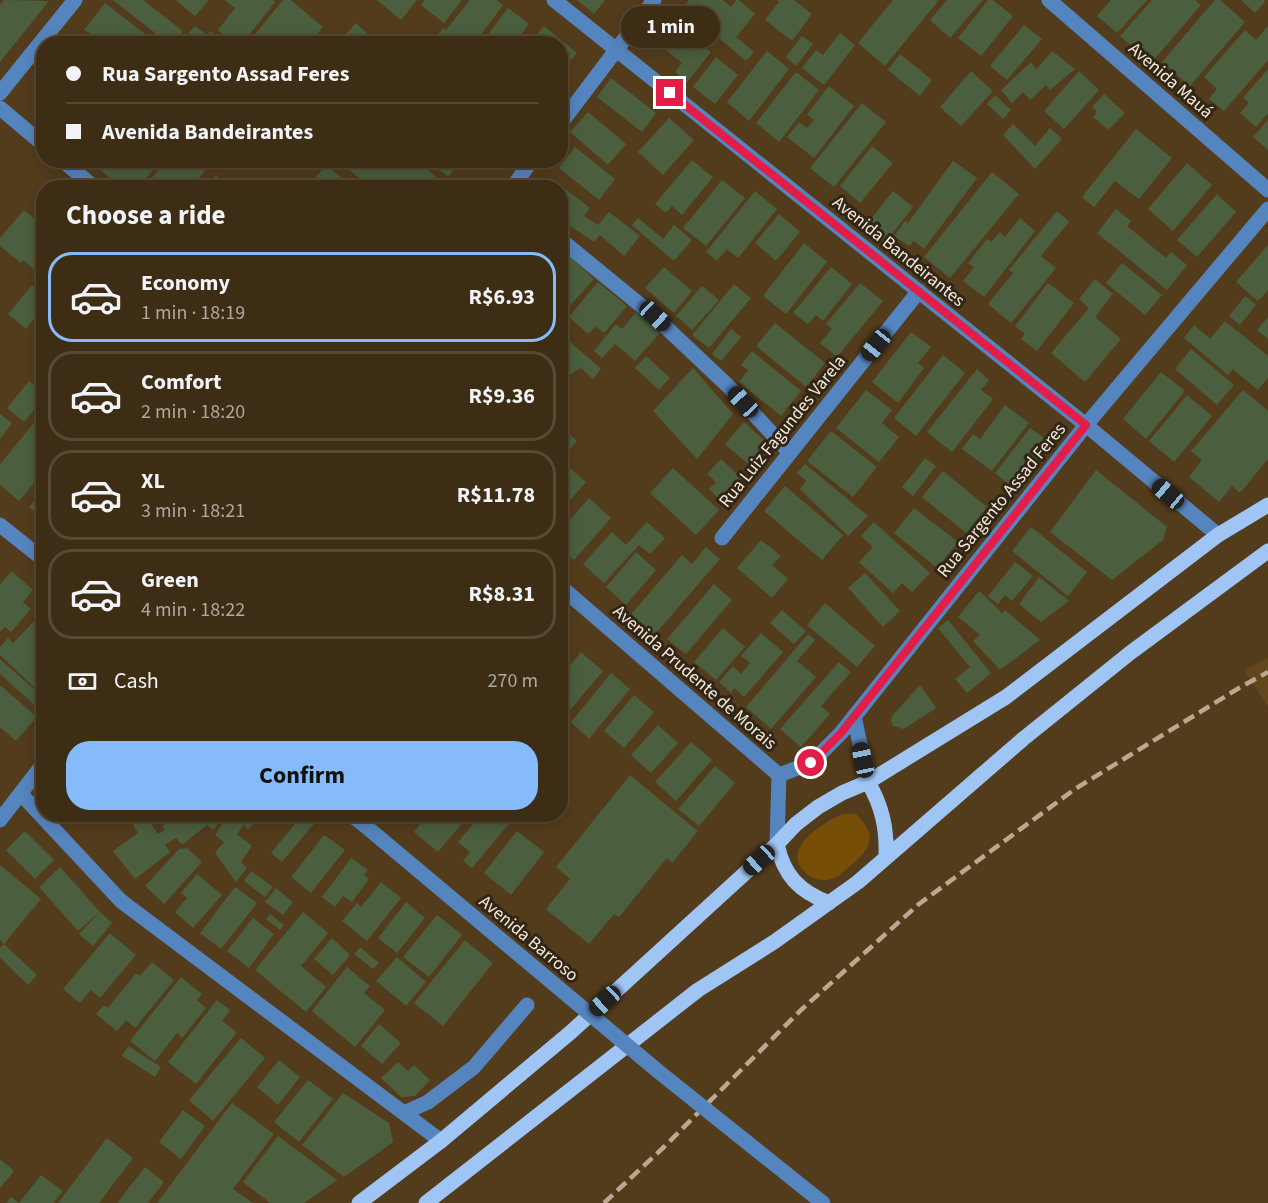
<!DOCTYPE html>
<meta charset="utf-8">
<style>
:root{--surface:#3e2d15;--page:#45351e;--text:#f1f3f6;--muted:#ada8a0;--line:#574934;--accent:#86bbfb}
body{margin:0;font-family:"Source Sans 3",sans-serif;background:var(--page);color:var(--text);height:100vh;display:flex;flex-direction:column;font-size:22px;white-space:nowrap}
*{box-sizing:border-box;margin:0}
p{font-size:20px;color:var(--muted)}
.icon{flex:none;width:33px;height:33px;fill:none;stroke:currentColor;stroke-width:2;stroke-linecap:round;stroke-linejoin:round}
.map{position:relative;flex:1;overflow:hidden}
.panel{position:absolute;left:36px;top:180px;width:532px;height:642px;display:flex;flex-direction:column;background:var(--surface);border-radius:24px;box-shadow:0 3px 15px #0003,0 0 0 2px var(--line)}
.panel>*{flex:none}
.hud{position:absolute;left:36px;top:36px;width:532px;height:132px;border-radius:24px;box-shadow:0 3px 15px #0003,0 0 0 2px var(--line);display:grid;align-content:center;height:132px;padding:0 30px;background:var(--surface)}
.end{position:absolute;width:27px;height:27px;margin:-14px;border:8px solid #e11d48;background:#fff;box-shadow:0 0 0 3px #fff}
.from{border-radius:50%}
.bubble{position:absolute;height:42px;border-radius:21px;background:var(--surface);box-shadow:0 3px 15px #0003,0 0 0 2px var(--line);font-size:20px;font-weight:700;line-height:42px;text-align:center}
.car{position:absolute;width:18px;height:36px;margin:-18px -9px;border-radius:8px;box-shadow:0 0 4px 2px #0007;background:linear-gradient(#222 24%,#8ab4d8 0 40%,#222 0 76%,#8ab4d8 0 86%,#222 0)}
.hud b{display:flex;align-items:center;gap:21px;height:57px;font-size:22px}
.hud b+b{border-top:2px solid var(--line)}
.hud i{width:15px;height:15px;background:var(--text)}
ul{padding:0;list-style:none}
li{display:flex;align-items:center;gap:18px;height:90px;margin:0 12px 9px;padding:0 18px;border:3px solid var(--line);border-radius:24px}
li div{flex:1}
li b{display:block;font-size:22px}
li em{font-style:normal;font-weight:700}
li.current{border-color:var(--accent)}
li>.icon{width:54px;height:54px;stroke-width:1.5}
h2{padding:0 30px;font-size:27px;line-height:72px}
.pay{display:flex;align-items:center;gap:15px;height:66px;padding:0 30px;font-size:22px}
.pay p{margin-inline-start:auto}
.primary-button{display:flex;gap:12px;margin-top:auto;padding:12px 30px}
.primary-button a{flex:1;height:69px;border-radius:24px;background:var(--accent);color:#111;font-size:24px;font-weight:700;line-height:69px;text-align:center}
.map>svg:first-child{display:block}
</style>
<div class="map">
<svg width="1268" height="1203" viewBox="0 0 1268 1203">
<rect width="100%" height="100%" fill="#533c1c"/>
<path fill="#62461e" d="M1268 658V707L1244 670Z"/>
<path fill="#764e07" d="M843 814H856C878 836 872 848 850 866 843 872 836 879 827 880 818 881 812 878 806 873 779 849 824 822 843 814Z"/>
<path fill="#4b5f3e" d="M4 0 49 1 0 62V5Z
M113 0H143L183 31 173 44H169Z
M176 0H209L195 16Z
M225 0H273L275 2 242 44H234L218 30 235 8Z
M283 0H291L323 27 309 44H247Z
M377 0H417L401 20Z
M425 0H462L444 23 421 5Z
M470 0H497L503 5 474 44H456L451 39 448 44H430L443 28 446 30Z
M577 0H605L594 14Z
M689 0H723L731 7 736 0H739L755 14 736 37 754 52 746 61 683 7Z
M777 0H794L812 14 792 41 765 20 779 2Z
M893 0H939L885 66 858 43Z
M947 0H983L950 38 930 20Z
M988 0H993L1013 16 981 56 958 38Z
M1111 0H1147L1117 33 1097 16Z
M1152 0H1195L1201 5 1151 63 1120 36Z
M1215 0H1220L1245 22 1190 86 1162 62Z
M1241 0H1264L1265 2 1255 13Z
M105 3 158 44H94L98 38 84 30Z
M508 8 529 24 514 44H481Z
M674 22 711 52 687 82 675 72 682 63 657 42Z
M356 23 367 33 358 44H337Z
M1024 25 1042 39 1007 80 990 66Z
M195 26 207 35 210 31 227 44H198L187 35Z
M544 26 577 53 561 72V44H529Z
M1268 26V60L1224 111 1209 99 1217 89 1204 77 1245 30 1256 40Z
M840 33 855 45 824 85 802 68 816 50 823 55Z
M802 36 813 44 796 66 786 57Z
M767 51 789 69 749 121 727 102Z
M1052 51 1075 69 1050 90 1046 85 1030 100 1023 92 1012 103 1001 90 1031 62 1036 70Z
M900 54 932 80 920 96 888 70Z
M716 57 738 75 715 104 693 87Z
M1268 69V113L1256 127 1240 113 1249 103 1243 98Z
M971 71 993 91 961 126 940 107Z
M1079 71 1099 90 1064 129 1044 111Z
M796 72 819 90 779 142 756 123Z
M611 78 656 113 642 132 597 97Z
M829 86 854 106 814 158 787 137 799 122 807 128 814 120 807 114Z
M1104 94 1125 113 1108 130 1093 117 1097 112 1092 107Z
M995 95 1011 110 1003 119 987 104Z
M862 103 886 122 834 187 810 168Z
M588 112 626 144 608 165 570 132Z
M669 118 694 140 663 175 638 152Z
M1268 120V150L1253 137Z
M1013 124 1035 146 1050 128 1062 139 1035 169 1003 135Z
M1136 129 1172 158 1139 199 1115 181 1094 207 1082 197Z
M872 146 893 163 860 203 840 186Z
M575 147 615 179 599 200 559 168Z
M89 160H161L138 188H121Z
M166 160H213L191 188H144Z
M352 160H416L449 188H371L346 167Z
M427 160H461L448 177Z
M692 160 713 177 682 215 672 206 666 213 655 204Z
M953 161 977 178 924 249 914 241 909 246 894 236 905 221 908 223Z
M1187 163 1212 185 1173 231 1148 209Z
M326 165 344 180 337 188H307Z
M992 172 1019 194 950 278 924 257Z
M216 175 231 188H205Z
M551 178 590 208 584 216 598 225 609 212 640 236 624 256 600 235 594 242 561 220V188H544Z
M722 180 745 198 706 246 683 228Z
M755 191 777 209 738 258 727 249 717 261 706 252Z
M893 191 913 207 884 244 864 228Z
M1217 194 1236 212 1197 257 1177 240Z
M1116 209 1131 221 1127 226 1166 258 1171 252 1187 265 1167 290 1097 233Z
M24 210 37 221 44 213V278L23 260 21 263 0 246V238Z
M1057 211 1069 222 1041 256 1056 268 1011 323 988 304 1013 273 1009 270Z
M779 214 800 232 776 261 755 243Z
M638 218 663 239 674 225 692 240 674 261 632 225Z
M1020 218 1035 231 984 297 963 281 974 267 968 263 987 239 991 242 1000 232 1005 237Z
M804 243 827 262 786 314 763 296Z
M1268 245V290L1258 301 1236 282Z
M569 256 594 279 566 310 561 305V265Z
M1122 263 1162 295 1145 315 1106 283Z
M664 267 692 291 674 313 645 288Z
M831 267 852 284 823 321 816 315 808 324 793 313Z
M1095 279 1113 294 1095 317 1121 339 1085 382 1051 353 1089 308 1079 299Z
M598 282 627 306 604 333 596 326 588 334 569 317Z
M860 283 883 301 837 357 820 343 832 329 826 324Z
M1048 283 1074 303 1037 351 1021 339 1025 334 1015 326Z
M734 284 751 298 709 348 692 335Z
M32 285 44 295V307L26 329 8 314Z
M702 286 719 300 692 330 676 316Z
M1245 296 1256 305 1240 325 1229 316Z
M636 312 660 333 635 361 615 344 602 358 594 351 616 324 622 329Z
M1268 317V339L1257 330Z
M1225 321 1268 356V378L1258 390 1233 369 1228 375 1184 338 1194 325 1210 339Z
M775 323 825 363 806 387 756 346Z
M731 329 741 337 721 361 712 354Z
M911 332 931 347 918 363 924 368 898 403 872 382Z
M561 334 601 369 593 379 581 368 561 380Z
M1191 349 1234 385 1217 405 1175 369Z
M752 351 801 391 781 416 739 382 748 370 741 365Z
M943 355 965 373 916 436 894 418Z
M646 356 670 378 659 390 635 368Z
M693 368 733 414 697 459 653 411Z
M977 369 989 380 981 390 993 399 952 452 927 432Z
M1161 372 1185 391 1146 439 1123 419Z
M29 381 44 393V398L24 422 7 408Z
M866 390 892 410 882 423 899 437 879 462 836 428Z
M1243 390 1268 411V459L1240 493 1232 486 1219 502 1189 477 1202 460 1191 451Z
M1187 395 1212 416 1174 462 1149 441Z
M1005 405 1029 423 992 471 962 449 973 434 980 439Z
M44 411V471L19 501 0 485V464Z
M0 414 12 423 0 439Z
M744 422 766 442 764 458 754 469 725 444Z
M561 426 577 441 561 459Z
M1030 428 1052 444 1016 490 995 473Z
M831 431 877 467 853 497 807 461Z
M925 458 936 466 913 496 902 487Z
M721 459 745 482 724 504 709 489 716 482 707 474Z
M565 464 586 482 561 511V468Z
M805 464 868 516 848 536 800 489 806 481 797 473Z
M673 468 719 510 696 535 650 493Z
M1096 470 1167 527 1163 540 1112 580 1050 532Z
M943 471 987 507 966 533 922 497Z
M785 486 843 535 822 560 764 511Z
M44 489V515L41 518 29 507Z
M589 498 611 518 574 560 561 549V530Z
M914 508 958 542 937 568 894 533Z
M647 522 665 538 650 554 639 545 604 583 583 564 612 532 626 545Z
M874 522 930 573 912 592 902 583 893 593 859 562 873 547 861 536Z
M1031 527 1087 572 1068 596 1012 551Z
M761 540 781 556 772 565 788 579 772 598 737 568Z
M706 547 720 559 650 640 627 619 682 555 692 564Z
M636 552 656 570 626 605 606 587Z
M1015 562 1033 576 1012 601 1005 595 998 604 988 596Z
M12 571 33 590 23 602 31 609 11 632 5 627 0 632V584Z
M865 573 900 611 883 627 848 588Z
M1039 577 1069 601 1041 622 1019 604Z
M714 584 732 600 686 654 667 639Z
M979 591 1002 613 1005 610 1040 640 1000 670 973 641 980 635 958 617Z
M825 603 875 646 857 667 807 625Z
M782 610 806 631 794 644 770 623Z
M44 611V668L39 672 44 676V682L37 690 0 655V647L8 638 13 643Z
M948 620 991 673 967 693 955 679 970 667 938 628Z
M723 628 745 647 716 680 694 662Z
M761 633 783 652 744 697 734 688 731 693 719 682 733 666 741 674 750 663 741 656Z
M808 634 815 640 797 661 816 677 771 729 746 707Z
M561 641 570 648 561 660Z
M581 652 603 671 564 717 561 714V676Z
M0 659 44 698V708L41 711 0 674Z
M839 662 851 672 821 706 830 714 801 747 780 729Z
M611 673 630 689 589 739 571 722Z
M0 685 37 717 16 741 0 727Z
M920 685 936 708 904 729 893 726 891 720 893 715Z
M634 695 654 712 624 748 604 731Z
M658 725 678 743 651 773 631 755Z
M691 742 712 760 676 801 655 782Z
M715 766 735 783 699 826 678 809Z
M630 775 698 831 672 863 667 858 619 917 614 914 589 944 546 909 570 879 556 867Z
M79 814H97L89 824Z
M136 814H144L158 834 165 830 162 826 177 814H225L213 830 207 825 182 845 176 838 165 845 170 852 135 879 113 851 138 833 130 819Z
M229 814H261L248 830 244 825 237 834 252 846 241 862 247 868 236 882 215 853 224 842 215 835Z
M274 814H297L288 825Z
M303 814H312L317 820 282 862 271 853Z
M428 814H482L491 822 497 814H517L472 868 463 861 470 852 458 842 475 822 468 816 438 852 414 832Z
M25 831 54 860 35 879 6 850Z
M517 831 544 852 511 895 484 873Z
M324 835 345 850 311 893 291 877Z
M187 848 202 862 164 904 145 886 179 849Z
M351 858 368 870 364 875 369 879 352 902 343 896 335 907 322 897Z
M0 865 41 899 4 944 0 940Z
M60 867 100 912 112 923 93 946 79 934 100 912 78 931 39 887Z
M251 871 273 887 265 897 244 881Z
M197 874 222 895 193 928 175 912 187 898 181 893Z
M381 882 401 898 367 941 342 921 357 903 361 907Z
M235 887 257 903 221 949 200 933Z
M276 888 293 902 283 915 265 902Z
M406 902 425 918 397 953 378 938Z
M303 912 328 933 301 966 326 987 306 1012 255 970Z
M270 914 284 925 280 930 266 919Z
M437 915 462 935 429 977 403 957Z
M253 918 274 934 249 968 227 951Z
M110 933 136 955 100 998 91 990 80 1003 63 989Z
M332 938 350 955 333 975 314 959Z
M465 940 493 963 443 1026 414 1003Z
M4 944 37 975 28 985 0 958V948Z
M360 947 379 963 373 969 354 954Z
M397 957 426 982 406 1006 376 981Z
M152 962 174 980 135 1028 126 1020 117 1031 96 1014 104 1005 108 1008 136 973 140 976Z
M347 967 370 986 364 993 385 1010 355 1047 312 1011Z
M181 977 202 994 197 1000 206 1008 182 1038 177 1033 155 1061 130 1041Z
M217 1000 230 1010 222 1021 237 1032 196 1084 168 1062Z
M379 1024 401 1043 382 1064 361 1046Z
M241 1038 265 1058 213 1121 189 1100Z
M128 1046 161 1067 155 1077 122 1056Z
M279 1060 300 1077 278 1105 257 1087Z
M398 1062 408 1071 414 1065 430 1080 415 1096 401 1097 381 1078Z
M308 1080 333 1099 299 1142 274 1122Z
M343 1093 389 1123 393 1142 344 1177 302 1145Z
M232 1103 274 1134 233 1189 253 1203H157Z
M183 1110 205 1126 181 1159 159 1142Z
M278 1136 337 1180 304 1203H270L243 1182Z
M107 1138 133 1158 99 1203H58Z
M0 1159 14 1171 0 1188Z
M145 1167 164 1182 148 1203H117Z
M41 1175 63 1191 53 1203H6L11 1197 19 1203Z"/>
<g fill="none" stroke-linecap="round" stroke-linejoin="round">
<path stroke="#5585be" stroke-width="15" d="M554 0 1086 425 1218 535
M1049 0 1268 190
M0 93 75 0
M0 108 44 145
M561 123 654 0
M62 160 95 188
M512 188 532 160
M561 240 655 317 727 385 789 452
M0 525 44 560
M722 538 919 291
M561 587 779 775
M854 716 868 782
M779 775 811 763 841 733 1086 425 1268 209
M21 794 121 901 441 1141
M350 814 363 824
M0 820 44 763
M777 844 779 775
M404 1113 428 1102 474 1067 527 1005"/>
<path stroke="#9fc5f4" stroke-width="15" d="M868 782C882 806 887 828 886 856
M777 844C784 876 799 891 829 903
M359 1203 441 1141 571 1032 777 844 796 824 818 807 842 793 868 782 1006 697 1218 535 1268 505
M426 1203 698 990 774 942 858 882 1023 739 1130 653 1268 551"/>
<path stroke="#baa891" stroke-width="4.5" stroke-dasharray="12 6" stroke-linecap="butt" d="M604 1203 665 1146 801 1010 919 904 1075 789 1239 688 1268 672"/>
<path stroke="#5585be" stroke-width="15" d="M363 824 659 1072 823 1203"/>
</g>
<g fill="none" stroke-linecap="round" stroke-linejoin="round">
<path stroke="#e11d48" stroke-width="8" d="M670 93 1086 425 841 733 811 763"/>
</g>
<g text-anchor="middle" stroke-width="6" stroke-linejoin="round" paint-order="stroke">
<g font-size="18" fill="#f9ead8" stroke="#302618">
<text transform="translate(1171 80) rotate(41)" y="6">Avenida Mauá</text>
<text transform="translate(899 251) rotate(39)" y="6">Avenida Bandeirantes</text>
<text transform="translate(782 431) rotate(-51)" y="6">Rua Luiz Fagundes Varela</text>
<text transform="translate(1001 500) rotate(-51)" y="6">Rua Sargento Assad Feres</text>
<text transform="translate(695 677) rotate(41)" y="6">Avenida Prudente de Morais</text>
<text transform="translate(529 938) rotate(40)" y="6">Avenida Barroso</text>
</g>
</g>
</svg>
<i class="end from" style="left:811px;top:763px"></i>
<i class="end" style="left:670px;top:93px"></i>
<div class="bubble" style="left:621px;top:6px;width:99px">1 min</div>
<i class="car" style="left:655px;top:316px;rotate:133deg"></i>
<i class="car" style="left:876px;top:345px;rotate:219deg"></i>
<i class="car" style="left:743px;top:402px;rotate:317deg"></i>
<i class="car" style="left:1168px;top:494px;rotate:310deg"></i>
<i class="car" style="left:863px;top:760px;rotate:348deg"></i>
<i class="car" style="left:759px;top:860px;rotate:228deg"></i>
<i class="car" style="left:605px;top:1001px;rotate:227deg"></i>
<div class="hud">
<b><i class="from"></i>Rua Sargento Assad Feres</b>
<b><i></i>Avenida Bandeirantes</b>
</div>
<section class="panel">
<h2>Choose a ride</h2>
<ul>
<li class="current"><svg class="icon" aria-label="car" viewBox="0 0 24 24"><path d="M5 17H2v-5l4-1 3-4h7l3 4 3 1v5h-3M9 17h6M6 11h13"/><circle cx="7" cy="17" r="2"/><circle cx="17" cy="17" r="2"/></svg><div><b>Economy</b><p>1 min · 18:19</p></div><em>R$6.93</em></li>
<li><svg class="icon" aria-label="car" viewBox="0 0 24 24"><path d="M5 17H2v-5l4-1 3-4h7l3 4 3 1v5h-3M9 17h6M6 11h13"/><circle cx="7" cy="17" r="2"/><circle cx="17" cy="17" r="2"/></svg><div><b>Comfort</b><p>2 min · 18:20</p></div><em>R$9.36</em></li>
<li><svg class="icon" aria-label="car" viewBox="0 0 24 24"><path d="M5 17H2v-5l4-1 3-4h7l3 4 3 1v5h-3M9 17h6M6 11h13"/><circle cx="7" cy="17" r="2"/><circle cx="17" cy="17" r="2"/></svg><div><b>XL</b><p>3 min · 18:21</p></div><em>R$11.78</em></li>
<li><svg class="icon" aria-label="car" viewBox="0 0 24 24"><path d="M5 17H2v-5l4-1 3-4h7l3 4 3 1v5h-3M9 17h6M6 11h13"/><circle cx="7" cy="17" r="2"/><circle cx="17" cy="17" r="2"/></svg><div><b>Green</b><p>4 min · 18:22</p></div><em>R$8.31</em></li>
</ul>
<div class="pay"><svg class="icon" aria-label="cash" viewBox="0 0 24 24"><path d="M3 7h18v10H3z"/><circle cx="12" cy="12" r="2"/></svg>Cash<p>270 m</p></div>
<div class="primary-button"><a>Confirm</a></div>
</section>
</div>
